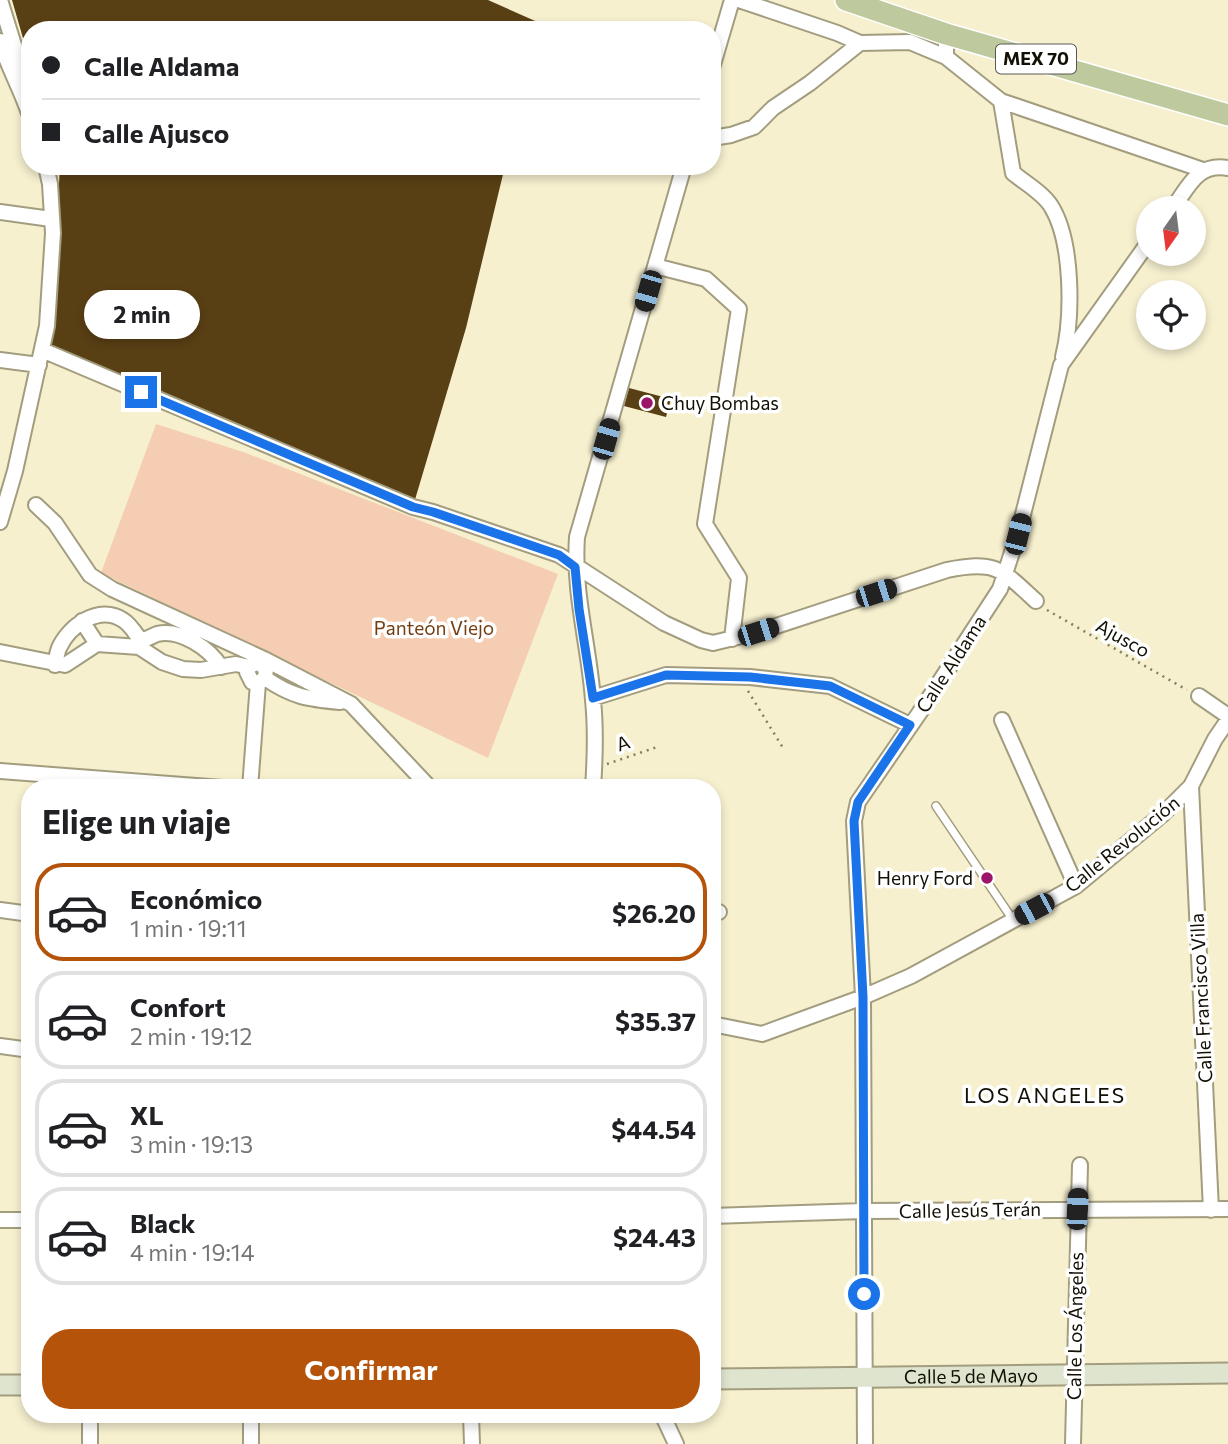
<!DOCTYPE html>
<html lang="es">
<meta charset="utf-8">
<style>
:root{--surface:#fff;--page:#f6f6f6;--text:#202124;--muted:#757577;--line:#e0e0e0;--accent:#b45309}
body{margin:0;font-family:Commissioner,sans-serif;background:var(--page);color:var(--text);height:100vh;display:flex;flex-direction:column;font-size:26px;white-space:nowrap}
*{box-sizing:border-box;margin:0}
p{font-size:23px;color:var(--muted)}
.icon{flex:none;width:38px;height:38px;fill:none;stroke:currentColor;stroke-width:2;stroke-linecap:round;stroke-linejoin:round}
.map{position:relative;flex:1;overflow:hidden}
.panel{position:absolute;left:21px;top:779px;width:700px;height:644px;display:flex;flex-direction:column;background:var(--surface);border-radius:28px;box-shadow:0 4px 10px #0003}
.panel>*{flex:none}
.guide{position:absolute;left:21px;top:21px;width:700px;height:154px;border-radius:28px;box-shadow:0 4px 10px #0003;display:grid;align-content:center;height:154px;padding:0 21px;background:var(--surface)}
.needle{width:46px;rotate:194deg}
.controls{position:absolute;left:1136px;top:196px;display:grid;gap:14px}
.controls a{display:grid;place-items:center;width:70px;height:70px;border-radius:50%;background:var(--surface);box-shadow:0 4px 10px #0003;font-size:35px}
.end{position:absolute;width:32px;height:32px;margin:-16px;border:9px solid #1a73e8;background:#fff;box-shadow:0 0 0 4px #fff}
.from{border-radius:50%}
.bubble{position:absolute;height:49px;border-radius:24px;background:var(--surface);box-shadow:0 4px 10px #0003;font-size:23px;font-weight:700;line-height:49px;text-align:center}
.car{position:absolute;width:21px;height:42px;margin:-21px -10px;border-radius:9px;box-shadow:0 0 5px 2px #0007;background:linear-gradient(#222 24%,#8ab4d8 0 40%,#222 0 76%,#8ab4d8 0 86%,#222 0)}
.guide b{display:flex;align-items:center;gap:24px;height:66px;font-size:26px}
.guide b+b{border-top:2px solid var(--line)}
.guide i{width:18px;height:18px;background:var(--text)}
ul{padding:0;list-style:none}
li{display:flex;align-items:center;gap:21px;height:98px;margin:0 14px 10px;padding:0 7px;border:4px solid var(--line);border-radius:28px}
li div{flex:1}
li b{display:block;font-size:26px}
li em{font-style:normal;font-weight:700}
li.current{border-color:var(--accent)}
li>.icon{width:63px;height:63px;stroke-width:1.5}
h2{padding:0 21px;font-size:32px;line-height:84px}
.button{display:flex;gap:14px;margin-top:auto;padding:14px 21px}
.button a{flex:1;height:80px;border-radius:28px;background:var(--accent);color:#fff;font-size:28px;font-weight:700;line-height:80px;text-align:center}
.map>svg:first-child{display:block}
</style>
<div class="map">
<svg width="1228" height="1444" viewBox="0 0 1228 1444">
<rect width="100%" height="100%" fill="#f6f0cf"/>
<path fill="#f4cdb3" d="M156 424 246 453 558 574 488 758 101 573Z"/>
<path fill="#593f14" d="M12 0H488L542 24 541 30H30L29 59Z
M60 166H505L466 328 414 503 50 347Z
M629 388 671 399 666 417 624 406Z"/>
<g fill="none" stroke-linecap="round" stroke-linejoin="round">
<defs>
<path id="lane" d="M936 806 1013 920"/>
<path id="street" d="M0 0 22 71 20 86
M739 0 837 33 860 43
M946 34V57L1001 101 1013 173C1025 183 1043 193 1051 206 1073 241 1073 317 1063 357
M0 41C8 67 21 89 30 116
M712 68 732 0
M1001 101 1203 170
M712 138 731 135 754 127 773 108 810 83 860 43 910 42 946 57
M1173 208C1189 186 1197 163 1228 168
M0 212 51 219
M655 266 706 279 739 309 705 524 739 578 732 639
M42 350 413 507 433 512 559 555 664 623 701 640 713 643 758 632 947 570C996 560 1001 569 1036 601
M0 360 39 365
M36 505 55 523 90 575 112 589 264 659 351 704 430 788
M0 522 15 471 47 326 53 233 50 184 46 166
M82 621 97 644
M139 647 141 641C147 639 152 636 157 634 180 628 210 649 221 667
M0 652 65 665 97 644 139 647 162 662 183 669 201 670 236 664 249 667C259 659 268 666 265 678L258 683 252 682 247 672 249 667
M55 665C56 660 57 653 59 648 69 626 99 604 123 620 130 624 136 634 141 641
M265 678C292 697 308 699 340 702
M1199 696 1228 716
M593 698 666 675 750 677 830 686 910 725
M1002 720 1076 886
M0 771 222 788
M1191 786 1211 1210
M250 788 258 683
M593 788C595 759 596 729 593 700 589 645 573 593 577 537L684 166
M0 910 30 914
M712 912H719
M712 1024 762 1034 863 997 911 976 1076 886 1164 813 1191 786 1215 739 1228 720
M0 1046 30 1050
M712 1216 863 1211 1228 1209
M0 1220H30
M251 1414V1444
M471 1414 472 1444
M662 1414 676 1444
M90 1444V1414
M865 1444 863 997 854 821 858 802 920 712 1000 589 1018 534 1061 365 1148 243
M1073 1444 1080 1165"/>
<g id="secondary">
<path id="s1" d="M712 1379 1228 1373"/>
<path d="M0 1385H30"/>
</g>
<path id="primary" d="M846 0 946 34 1228 115"/>
</defs>
<use href="#lane" stroke="#a39d7f" stroke-width="10"/>
<use href="#street" stroke="#a39d7f" stroke-width="18"/>
<use href="#secondary" stroke="#a39d7f" stroke-width="23"/>
<use href="#primary" stroke="#fff" stroke-width="24"/>
<path stroke="#817d67" stroke-width="2.5" stroke-dasharray="2 5" stroke-linecap="butt" d="M1047 610 1187 690
M748 691 783 748
M607 764 660 746"/>
<use href="#lane" stroke="#fff" stroke-width="7"/>
<use href="#street" stroke="#fff" stroke-width="14"/>
<use href="#secondary" stroke="#dfe4cf" stroke-width="19"/>
<use href="#primary" stroke="#bfc99e" stroke-width="21"/>
</g>
<g fill="none" stroke-linecap="round" stroke-linejoin="round">
<path stroke="#1a73e8" stroke-width="9" d="M141 392 413 507 433 512 559 555 575 567 579 609 593 698 666 675 750 677 830 686 910 725 858 802 854 821 863 997 864 1294"/>
</g>
<g fill="#9b1568" stroke="#fff" stroke-width="2.5">
<circle cx="647" cy="403" r="7"/>
<circle cx="987" cy="878" r="7"/>
</g>
<g text-anchor="middle" stroke-width="7" stroke-linejoin="round" paint-order="stroke">
<rect fill="#fff" stroke="#595850" stroke-width="2" x="996" y="44.5" width="80" height="29" rx="5"/>
<g font-size="18" font-weight="bold" fill="#121005">
<text x="1036" y="65">MEX 70</text>
</g>
<g font-size="19" fill="#121005" stroke="#fff" text-anchor="start">
<text x="661" y="410">Chuy Bombas</text>
<text x="973" y="885" text-anchor="end">Henry Ford</text>
</g>
<g font-size="19" fill="#733e13" stroke="#fff">
<text x="434" y="635">Panteón Viejo</text>
</g>
<g font-size="19" fill="#121005" stroke="#fff">
<text transform="translate(1123 638) rotate(29)" y="7">Ajusco</text>
<text transform="translate(951 664) rotate(-57)" y="7">Calle Aldama</text>
<text transform="translate(623 743) rotate(-19)" y="7">A</text>
<text transform="translate(1122 844) rotate(-39)" y="7">Calle Revolución</text>
<text transform="translate(1201 998) rotate(-93)" y="7">Calle Francisco Villa</text>
<text transform="translate(970 1210) rotate(-1)" y="7">Calle Jesús Terán</text>
<text transform="translate(1075 1326) rotate(-89)" y="7">Calle Los Ángeles</text>
<text dy="7" stroke="none"><textPath href="#s1" startOffset="259">Calle 5 de Mayo</textPath></text>
</g>
<g font-size="21" letter-spacing="2" fill="#121005" stroke="#fff">
<text x="1045" y="1103">LOS ANGELES</text>
</g>
</g>
</svg>
<div class="controls">
<a><svg class="needle" viewBox="-14 -14 28 28"><path d="M0-13l5 13h-10z" fill="#e53935"/><path d="M0 13l5-13h-10z" fill="#757577"/></svg></a>
<a><svg class="icon" aria-label="locate" viewBox="0 0 24 24"><circle cx="12" cy="12" r="6"/><path d="M12 2v4M12 18v4M2 12h4M18 12h4"/></svg></a>
</div>
<i class="end from" style="left:864px;top:1294px"></i>
<i class="end" style="left:141px;top:392px"></i>
<div class="bubble" style="left:84px;top:290px;width:116px">2 min</div>
<i class="car" style="left:648px;top:291px;rotate:196deg"></i>
<i class="car" style="left:606px;top:439px;rotate:16deg"></i>
<i class="car" style="left:1018px;top:534px;rotate:14deg"></i>
<i class="car" style="left:876px;top:593px;rotate:72deg"></i>
<i class="car" style="left:758px;top:632px;rotate:72deg"></i>
<i class="car" style="left:1034px;top:909px;rotate:242deg"></i>
<i class="car" style="left:1077px;top:1209px;rotate:3deg"></i>
<div class="guide">
<b><i class="from"></i>Calle Aldama</b>
<b><i></i>Calle Ajusco</b>
</div>
<section class="panel">
<h2>Elige un viaje</h2>
<ul>
<li class="current"><svg class="icon" aria-label="car" viewBox="0 0 24 24"><path d="M5 17H2v-5l4-1 3-4h7l3 4 3 1v5h-3M9 17h6M6 11h13"/><circle cx="7" cy="17" r="2"/><circle cx="17" cy="17" r="2"/></svg><div><b>Económico</b><p>1 min · 19:11</p></div><em>$26.20</em></li>
<li><svg class="icon" aria-label="car" viewBox="0 0 24 24"><path d="M5 17H2v-5l4-1 3-4h7l3 4 3 1v5h-3M9 17h6M6 11h13"/><circle cx="7" cy="17" r="2"/><circle cx="17" cy="17" r="2"/></svg><div><b>Confort</b><p>2 min · 19:12</p></div><em>$35.37</em></li>
<li><svg class="icon" aria-label="car" viewBox="0 0 24 24"><path d="M5 17H2v-5l4-1 3-4h7l3 4 3 1v5h-3M9 17h6M6 11h13"/><circle cx="7" cy="17" r="2"/><circle cx="17" cy="17" r="2"/></svg><div><b>XL</b><p>3 min · 19:13</p></div><em>$44.54</em></li>
<li><svg class="icon" aria-label="car" viewBox="0 0 24 24"><path d="M5 17H2v-5l4-1 3-4h7l3 4 3 1v5h-3M9 17h6M6 11h13"/><circle cx="7" cy="17" r="2"/><circle cx="17" cy="17" r="2"/></svg><div><b>Black</b><p>4 min · 19:14</p></div><em>$24.43</em></li>
</ul>
<div class="button"><a>Confirmar</a></div>
</section>
</div>
